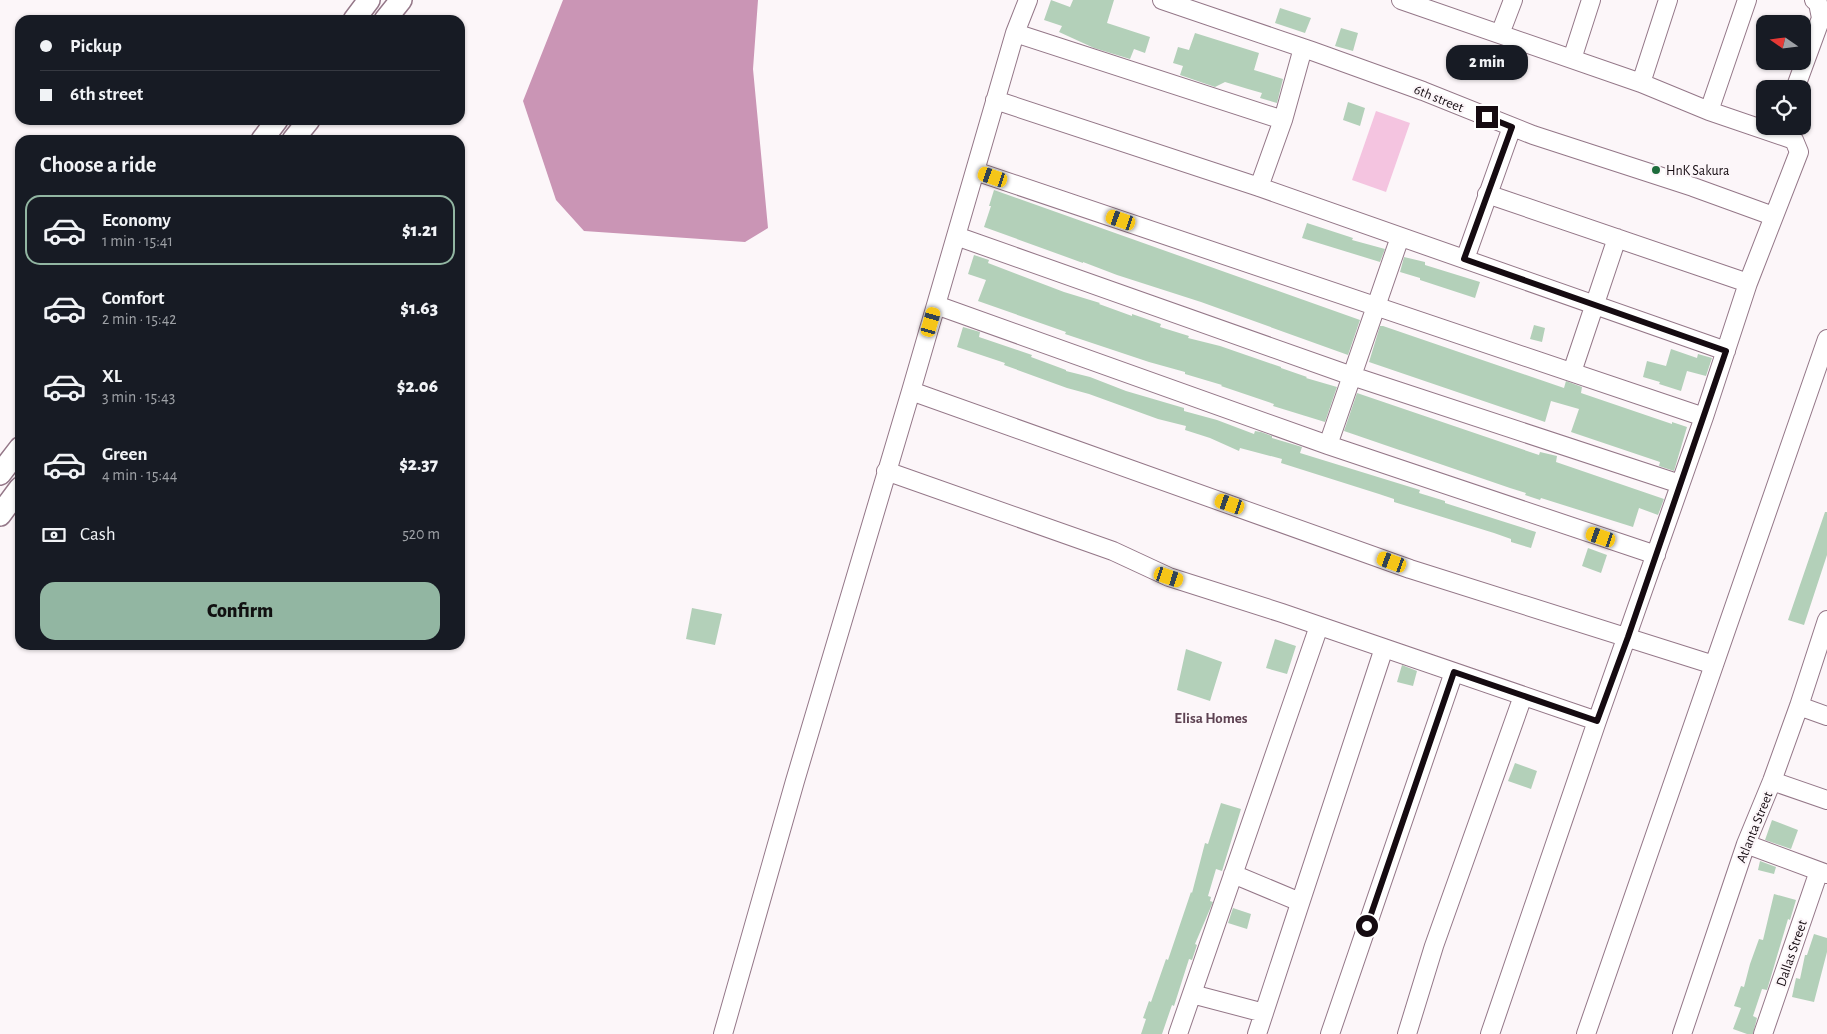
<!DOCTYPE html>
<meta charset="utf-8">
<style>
:root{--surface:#171b24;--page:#242831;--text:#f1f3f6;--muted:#9ea1a6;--line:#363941;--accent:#92b6a2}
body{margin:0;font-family:"Alegreya Sans",sans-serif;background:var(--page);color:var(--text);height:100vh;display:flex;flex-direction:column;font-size:19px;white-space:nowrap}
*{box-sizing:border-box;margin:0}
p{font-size:16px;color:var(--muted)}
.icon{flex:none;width:28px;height:28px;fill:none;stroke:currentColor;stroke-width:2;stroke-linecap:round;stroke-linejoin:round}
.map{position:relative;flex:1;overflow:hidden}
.panel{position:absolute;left:15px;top:135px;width:450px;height:515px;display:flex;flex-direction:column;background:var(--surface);border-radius:15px;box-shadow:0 1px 4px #0004}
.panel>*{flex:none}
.banner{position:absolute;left:15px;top:15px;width:450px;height:110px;border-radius:15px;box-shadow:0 1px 4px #0004;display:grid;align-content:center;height:110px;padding:0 25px;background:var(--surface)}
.needle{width:32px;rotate:284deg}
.buttons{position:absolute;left:1756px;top:15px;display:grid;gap:10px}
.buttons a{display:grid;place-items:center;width:55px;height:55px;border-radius:10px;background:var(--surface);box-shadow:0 1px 4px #0004;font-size:25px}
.end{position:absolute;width:22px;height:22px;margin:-11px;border:6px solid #150b11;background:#fff;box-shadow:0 0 0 2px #fff}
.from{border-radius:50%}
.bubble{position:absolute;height:35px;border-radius:15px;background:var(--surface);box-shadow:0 1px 4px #0004;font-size:16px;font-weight:800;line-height:35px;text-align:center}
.car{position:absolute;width:15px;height:30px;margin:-15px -8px;border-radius:6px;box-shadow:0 0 4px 1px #0007;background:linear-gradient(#f5c518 24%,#345 0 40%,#f5c518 0 76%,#345 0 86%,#f5c518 0)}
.banner b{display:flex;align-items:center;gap:18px;height:48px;font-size:19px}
.banner b+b{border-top:1px solid var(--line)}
.banner i{width:12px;height:12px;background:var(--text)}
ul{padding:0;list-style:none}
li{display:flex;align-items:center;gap:15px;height:70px;margin:0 10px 8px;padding:0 15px;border:2px solid transparent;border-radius:15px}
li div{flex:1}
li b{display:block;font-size:19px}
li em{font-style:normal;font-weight:800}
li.on{border-color:var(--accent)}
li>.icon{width:45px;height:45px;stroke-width:1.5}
h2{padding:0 25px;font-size:22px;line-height:60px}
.pay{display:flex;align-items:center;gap:12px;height:55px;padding:0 25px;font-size:19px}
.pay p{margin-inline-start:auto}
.cta{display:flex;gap:10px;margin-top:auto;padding:10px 25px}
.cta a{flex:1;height:58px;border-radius:15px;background:var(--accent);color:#111;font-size:20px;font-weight:800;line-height:58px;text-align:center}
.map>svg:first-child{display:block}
</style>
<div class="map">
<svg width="1827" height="1034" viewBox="0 0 1827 1034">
<rect width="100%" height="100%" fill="#fcf6f9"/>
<path fill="#f4c4e0" d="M1376 111 1410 123 1386 192 1352 180Z"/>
<path fill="#ca95b5" d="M563 0H758L753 69 768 228 745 242 584 231 556 200 523 101Z"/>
<path fill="#b3d0b9" d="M1051 0 1070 7 1073 0H1114L1107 23 1150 37 1145 53 1134 49 1130 59 1094 48 1059 32 1062 26 1044 20Z
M1280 8 1311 18 1305 33 1275 23Z
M1341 28 1358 33 1353 51 1335 46Z
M1195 33 1259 53 1254 70 1283 79 1277 103 1260 98 1262 93 1248 89 1225 82 1215 87 1180 75 1183 66 1173 63 1178 47 1189 50Z
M1348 102 1365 108 1360 126 1343 120Z
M994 190 1360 320 1348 355 1201 302 1117 275 1083 262V263L984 227 991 206H989Z
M1307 223 1353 238 1352 240 1385 249 1380 262 1302 238Z
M974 255 989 260 988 263 1064 292 1100 303 1099 304 1132 316V314L1161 324 1160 327 1189 336 1188 338 1220 346 1281 367V368L1307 377 1306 378 1337 387 1325 422 1273 406 1274 404 1221 386 1222 385 1185 374V372L1149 362 1065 334 1066 332 978 301 986 280 968 274Z
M1404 257 1425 262V265L1480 282 1475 298 1420 280V278L1400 272Z
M1534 325 1545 328 1542 342 1530 339Z
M1380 326H1383L1564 388 1566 381 1582 387 1581 393 1672 424V422L1687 427 1674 471 1659 466 1660 462 1571 432 1579 409 1551 401 1545 422 1369 362Z
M963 327 980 332 979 337 1032 355 1031 357 1066 370V371L1090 377 1126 391 1184 408V411L1217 420 1254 434 1255 431 1261 432 1272 436V438L1302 447 1300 453 1420 490 1419 493 1445 501V503L1536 532 1531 548 1511 542V539L1494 533 1394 502V499L1379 494 1281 463 1282 459 1240 448 1239 451 1210 438 1185 430 1186 426 1158 419 1089 394 1067 388 1004 365 1005 363 957 347Z
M1671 349 1697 358 1698 354 1712 358 1706 376 1687 371 1681 391 1659 384 1660 382 1643 377 1647 361 1666 366Z
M1357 393 1539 455 1540 452 1557 456 1556 462 1664 499 1658 515 1639 508 1633 527 1541 498 1540 500 1525 495 1526 493 1510 488 1344 431Z
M1825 512H1827V555L1804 625 1788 620Z
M1588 548 1607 555 1601 573 1582 566Z
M692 608 722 614 715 645 686 639Z
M1275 639 1296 646 1287 674 1266 668Z
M1186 649 1222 662 1210 701 1177 690Z
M1402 665 1417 671 1413 686 1397 682Z
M1515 763 1537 771 1531 789 1508 781Z
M1221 803 1241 809 1222 871 1216 869 1208 896 1211 897 1210 901 1213 902 1195 944 1197 945 1192 960 1189 959 1174 1006 1172 1005 1162 1034H1141L1146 1019 1143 1018 1149 1001 1151 1002 1166 959 1168 960 1191 892 1192 893 1205 843 1208 844Z
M1772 820 1798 830 1791 849 1765 840Z
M1760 861 1776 867 1774 874 1758 870Z
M1774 894 1796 900 1790 920 1788 919 1767 990 1762 989 1753 1016 1757 1018 1753 1034H1747L1733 1029 1741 1008 1734 1006 1741 986 1744 987 1750 964 1759 939 1763 940Z
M1233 908 1251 914 1247 929 1228 923Z
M1814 934 1827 938V952L1814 1002 1792 997 1796 978 1800 979 1805 955H1807Z"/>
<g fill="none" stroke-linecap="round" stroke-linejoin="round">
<defs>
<path id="minor" d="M1162 0 1312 51 1423 91 1533 135 1693 187 1773 216
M1401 0 1641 83 1709 111 1794 140 1799 152 1748 283 1704 417 1597 721 1490 1034
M1015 33 1283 120
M1500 34 1513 0
M1572 59 1591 0
M1641 83 1668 0
M1795 89 1821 18 1818 3 1814 0
M995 100 1259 187 1726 351
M1709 111 1747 0
M975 171 1704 417
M1259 187 1283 120 1303 48
M1487 194 1748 283
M956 236 1352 376 1680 484
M1465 259 1512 127
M936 305 1328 445 1656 555
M1572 372 1617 238
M911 391 1410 569 1714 665
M1328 445 1400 237
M886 471 1113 551 1169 577 1282 613 1597 721
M1799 706 1827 716
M1772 781 1827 800
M1746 844 1827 874
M1233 874 1300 902
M1192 994 1264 1013
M723 1034 795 781 911 391 1015 33 1028 0
M1178 1034 1319 626
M1257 1034 1384 648
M1330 1034 1454 672
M1407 1034 1434 946 1523 696
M1586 1034 1827 339
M1682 1034 1746 844 1772 781 1799 706 1827 620
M1763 1034 1819 871"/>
<path id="tertiary" d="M354 20 369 0
M385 20 401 0
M262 140 277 120
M293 140 309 120
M0 474 20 448
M0 515 20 488"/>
</defs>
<use href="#minor" stroke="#947788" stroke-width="20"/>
<use href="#tertiary" stroke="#947788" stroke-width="24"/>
<use href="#minor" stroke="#fff" stroke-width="18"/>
<use href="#tertiary" stroke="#fff" stroke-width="21"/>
</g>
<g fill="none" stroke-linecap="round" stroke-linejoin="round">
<path stroke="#150b11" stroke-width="6" d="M1367 926 1454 672 1597 721 1628 637 1726 351 1464 259 1512 127 1487 117"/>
</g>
<circle fill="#1e6c3c" stroke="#fcf6f9" stroke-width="2" cx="1656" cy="170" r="5"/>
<g text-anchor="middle" stroke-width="4.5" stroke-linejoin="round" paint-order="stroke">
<g font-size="14" fill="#150b11" stroke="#fcf6f9">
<text transform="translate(1439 98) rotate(22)" y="5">6th street</text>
<text transform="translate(1754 827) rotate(-68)" y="5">Atlanta Street</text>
<text transform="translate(1791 953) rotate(-71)" y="5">Dallas Street</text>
</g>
<g font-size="14" fill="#150b11" stroke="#fcf6f9" text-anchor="start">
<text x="1666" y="175">HnK Sakura</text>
</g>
<g font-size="15" font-weight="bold" fill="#5d4252" stroke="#fcf6f9">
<text x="1211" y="723">Elisa Homes</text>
</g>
</g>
</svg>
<div class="buttons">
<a><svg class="needle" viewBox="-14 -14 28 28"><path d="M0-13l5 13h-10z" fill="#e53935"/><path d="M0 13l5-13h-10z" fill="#9ea1a6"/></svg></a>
<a><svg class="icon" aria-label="locate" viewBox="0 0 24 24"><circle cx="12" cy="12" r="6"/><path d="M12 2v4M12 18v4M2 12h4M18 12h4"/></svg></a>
</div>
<i class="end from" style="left:1367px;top:926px"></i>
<i class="end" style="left:1487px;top:117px"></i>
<div class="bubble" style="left:1446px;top:45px;width:82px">2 min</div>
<i class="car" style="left:993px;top:177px;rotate:289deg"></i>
<i class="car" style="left:1121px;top:220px;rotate:289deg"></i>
<i class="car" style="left:931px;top:322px;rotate:16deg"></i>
<i class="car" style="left:1230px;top:504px;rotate:289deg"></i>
<i class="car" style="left:1601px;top:537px;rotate:289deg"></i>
<i class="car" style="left:1392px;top:562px;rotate:290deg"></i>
<i class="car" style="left:1169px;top:577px;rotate:108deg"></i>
<div class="banner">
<b><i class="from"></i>Pickup</b>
<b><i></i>6th street</b>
</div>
<section class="panel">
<h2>Choose a ride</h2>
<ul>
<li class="on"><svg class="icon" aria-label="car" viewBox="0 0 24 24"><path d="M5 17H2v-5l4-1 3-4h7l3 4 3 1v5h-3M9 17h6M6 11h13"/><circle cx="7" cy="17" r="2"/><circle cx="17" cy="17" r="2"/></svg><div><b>Economy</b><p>1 min · 15:41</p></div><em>$1.21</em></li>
<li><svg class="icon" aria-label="car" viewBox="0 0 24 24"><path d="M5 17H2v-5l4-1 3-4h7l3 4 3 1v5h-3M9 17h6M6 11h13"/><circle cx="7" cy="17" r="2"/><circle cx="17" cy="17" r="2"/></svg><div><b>Comfort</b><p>2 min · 15:42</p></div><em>$1.63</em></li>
<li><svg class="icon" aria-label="car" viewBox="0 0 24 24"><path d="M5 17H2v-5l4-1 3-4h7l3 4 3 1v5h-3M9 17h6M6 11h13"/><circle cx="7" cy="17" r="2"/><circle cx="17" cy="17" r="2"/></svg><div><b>XL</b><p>3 min · 15:43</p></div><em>$2.06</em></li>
<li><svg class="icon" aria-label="car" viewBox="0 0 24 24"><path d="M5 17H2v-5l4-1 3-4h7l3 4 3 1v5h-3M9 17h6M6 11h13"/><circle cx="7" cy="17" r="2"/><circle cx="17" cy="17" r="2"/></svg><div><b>Green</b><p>4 min · 15:44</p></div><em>$2.37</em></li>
</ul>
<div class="pay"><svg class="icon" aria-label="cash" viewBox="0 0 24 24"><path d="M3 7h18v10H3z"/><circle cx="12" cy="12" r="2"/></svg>Cash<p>520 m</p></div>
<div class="cta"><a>Confirm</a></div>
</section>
</div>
